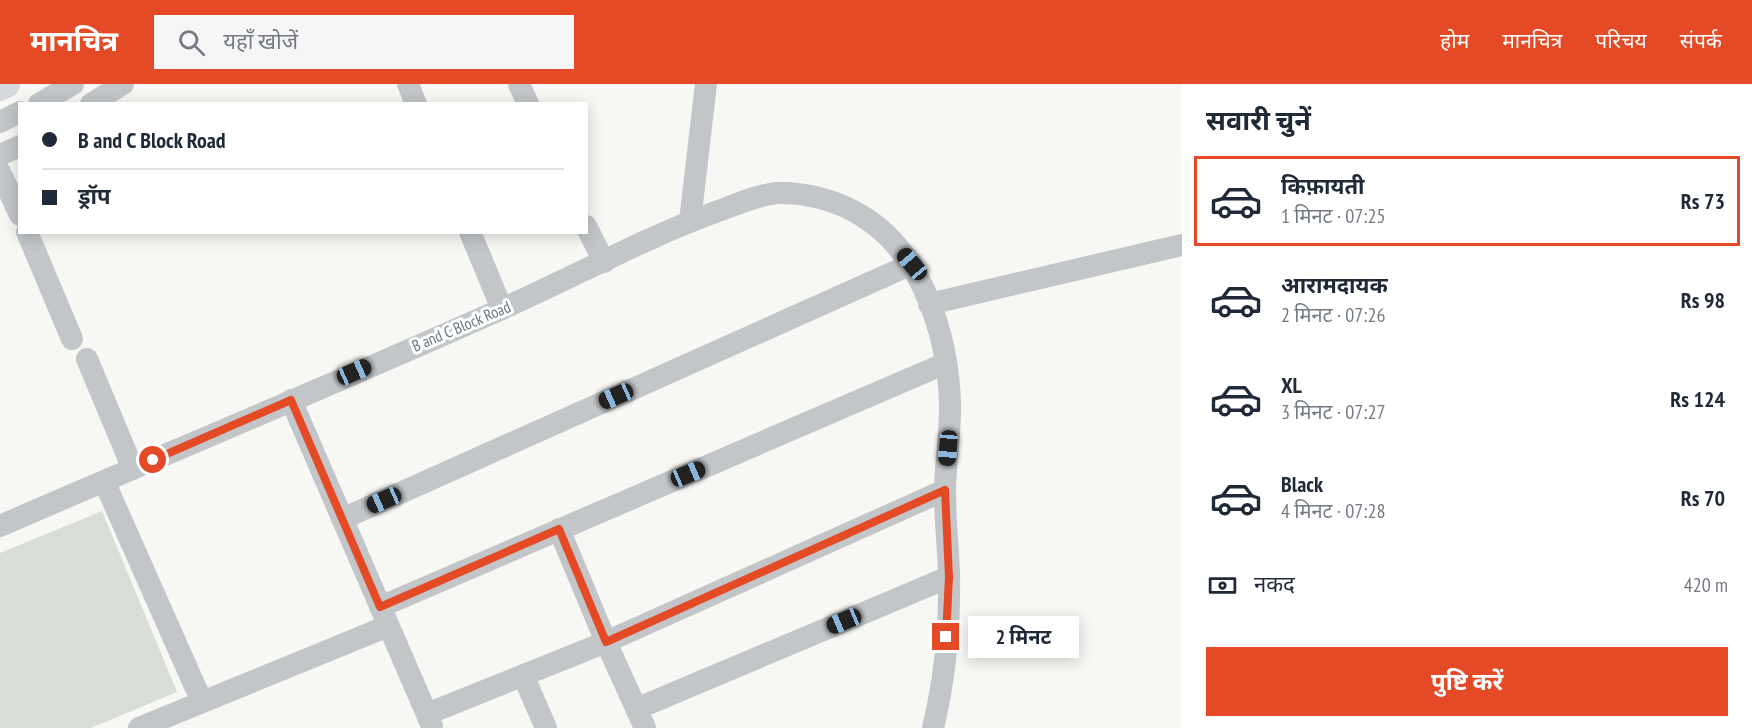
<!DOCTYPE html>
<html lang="hi">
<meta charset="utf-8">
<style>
:root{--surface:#fff;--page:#f6f6f7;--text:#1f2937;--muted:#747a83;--line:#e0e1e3;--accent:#e54a26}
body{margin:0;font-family:"PT Sans Narrow","Noto Sans Devanagari",sans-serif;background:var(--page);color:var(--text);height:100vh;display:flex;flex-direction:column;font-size:22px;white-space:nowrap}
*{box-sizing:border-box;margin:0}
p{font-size:20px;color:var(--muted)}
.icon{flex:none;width:33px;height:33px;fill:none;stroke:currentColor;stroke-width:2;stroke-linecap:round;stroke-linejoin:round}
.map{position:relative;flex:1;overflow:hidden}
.panel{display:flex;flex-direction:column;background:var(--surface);width:570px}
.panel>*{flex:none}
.hud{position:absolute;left:18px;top:18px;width:570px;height:132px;border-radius:0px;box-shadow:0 3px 15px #0003;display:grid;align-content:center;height:132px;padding:0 24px;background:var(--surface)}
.end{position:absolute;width:27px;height:27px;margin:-14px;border:8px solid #e54a26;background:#fff;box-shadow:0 0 0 3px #fff}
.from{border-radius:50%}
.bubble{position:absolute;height:42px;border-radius:0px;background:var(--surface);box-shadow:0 3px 15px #0003;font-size:20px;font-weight:700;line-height:42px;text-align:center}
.car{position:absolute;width:18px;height:36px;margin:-18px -9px;border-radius:8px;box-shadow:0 0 4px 2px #0007;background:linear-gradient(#222 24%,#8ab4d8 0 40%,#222 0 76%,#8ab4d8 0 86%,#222 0)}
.hud b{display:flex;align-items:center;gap:21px;height:57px;font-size:22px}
.hud b+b{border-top:2px solid var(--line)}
.hud i{width:15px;height:15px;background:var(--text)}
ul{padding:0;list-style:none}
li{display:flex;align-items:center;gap:18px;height:90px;margin:0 12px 9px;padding:0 12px;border:3px solid transparent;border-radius:0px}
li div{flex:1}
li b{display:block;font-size:22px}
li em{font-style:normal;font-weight:700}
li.on{border-color:var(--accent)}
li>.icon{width:54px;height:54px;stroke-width:1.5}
h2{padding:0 24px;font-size:27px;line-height:72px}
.pay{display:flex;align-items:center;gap:15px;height:66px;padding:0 24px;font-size:22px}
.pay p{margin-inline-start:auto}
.cta{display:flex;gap:12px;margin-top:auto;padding:12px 24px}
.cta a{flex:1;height:69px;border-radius:0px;background:var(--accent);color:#fff;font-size:24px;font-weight:700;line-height:69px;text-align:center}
header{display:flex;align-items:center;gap:36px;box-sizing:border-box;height:84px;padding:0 30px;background:var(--accent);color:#fff}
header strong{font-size:28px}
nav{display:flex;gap:33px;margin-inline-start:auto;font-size:21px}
.search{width:420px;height:54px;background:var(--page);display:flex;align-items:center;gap:15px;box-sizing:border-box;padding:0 21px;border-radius:0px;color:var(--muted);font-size:22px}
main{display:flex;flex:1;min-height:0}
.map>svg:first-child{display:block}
</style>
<header>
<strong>मानचित्र</strong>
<div class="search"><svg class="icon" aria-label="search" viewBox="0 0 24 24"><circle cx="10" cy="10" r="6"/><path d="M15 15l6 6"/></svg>यहाँ खोजें</div>
<nav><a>होम</a><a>मानचित्र</a><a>परिचय</a><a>संपर्क</a></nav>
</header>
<main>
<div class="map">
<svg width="1182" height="644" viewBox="0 0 1182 644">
<rect width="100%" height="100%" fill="#f7f7f4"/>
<path fill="#d8ded5" d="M102 427 177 608 91 644H0V469Z"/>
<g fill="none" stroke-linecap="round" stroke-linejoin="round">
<path stroke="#c2c6c9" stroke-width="22" d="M408 0 416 20
M519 0 528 20
M39 20 73 0
M91 20 123 0
M0 38 20 28
M0 71 20 62
M0 88 20 131
M690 137 706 0
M586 142 604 178
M27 148 72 255
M470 148 502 225
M929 220 1182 161
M87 275 133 385
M291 316 432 642
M104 397 202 618
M342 435 912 180
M0 442C168 369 337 299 504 224 574 193 642 155 713 129 733 122 756 111 777 109 805 108 839 117 862 132 922 168 948 252 950 319 951 349 945 378 945 408 945 435 948 462 949 489 950 540 945 594 933 644
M559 445 606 558 645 644
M380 523 946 279
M523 591 546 644
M636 625 949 493
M427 630 606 558 945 406
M139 644 388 542"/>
<path stroke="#d4d9dd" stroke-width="28" d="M0 3 6 0"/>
</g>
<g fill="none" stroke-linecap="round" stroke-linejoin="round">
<path stroke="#e54a26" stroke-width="8" d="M153 376 291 316 380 523 559 445 606 558 945 406 949 493 946 553"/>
</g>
<g text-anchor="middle" stroke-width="6" stroke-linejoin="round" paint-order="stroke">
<g font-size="16" fill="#657885" stroke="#fff">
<text transform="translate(461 242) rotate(-23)" y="6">B and C Block Road</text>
</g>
</g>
</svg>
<i class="end from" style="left:153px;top:376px"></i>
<i class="end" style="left:946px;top:553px"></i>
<div class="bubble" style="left:968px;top:532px;width:111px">2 मिनट</div>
<i class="car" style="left:912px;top:180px;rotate:320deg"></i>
<i class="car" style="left:354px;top:288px;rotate:66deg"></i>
<i class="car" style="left:616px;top:312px;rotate:246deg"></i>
<i class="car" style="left:948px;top:364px;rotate:185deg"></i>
<i class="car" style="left:688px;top:390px;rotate:67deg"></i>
<i class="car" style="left:384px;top:416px;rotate:246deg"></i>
<i class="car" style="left:844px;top:537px;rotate:247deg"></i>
<div class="hud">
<b><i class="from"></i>B and C Block Road</b>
<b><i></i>ड्रॉप</b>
</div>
</div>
<section class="panel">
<h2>सवारी चुनें</h2>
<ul>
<li class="on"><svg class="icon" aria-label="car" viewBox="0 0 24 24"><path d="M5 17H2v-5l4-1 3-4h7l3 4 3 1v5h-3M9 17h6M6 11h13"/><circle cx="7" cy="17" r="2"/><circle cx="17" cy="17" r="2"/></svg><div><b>किफ़ायती</b><p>1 मिनट · 07:25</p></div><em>Rs 73</em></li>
<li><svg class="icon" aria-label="car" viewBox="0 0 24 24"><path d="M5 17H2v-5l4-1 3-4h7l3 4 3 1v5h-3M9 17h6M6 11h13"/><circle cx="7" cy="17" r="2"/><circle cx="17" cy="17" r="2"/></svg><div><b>आरामदायक</b><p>2 मिनट · 07:26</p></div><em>Rs 98</em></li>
<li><svg class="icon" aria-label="car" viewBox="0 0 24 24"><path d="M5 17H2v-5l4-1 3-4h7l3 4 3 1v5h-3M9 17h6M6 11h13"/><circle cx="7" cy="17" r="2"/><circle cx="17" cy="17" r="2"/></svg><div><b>XL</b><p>3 मिनट · 07:27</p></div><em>Rs 124</em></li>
<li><svg class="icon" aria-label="car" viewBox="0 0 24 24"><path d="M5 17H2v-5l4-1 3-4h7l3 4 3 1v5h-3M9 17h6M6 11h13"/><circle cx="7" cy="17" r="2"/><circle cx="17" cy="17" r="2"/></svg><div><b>Black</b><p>4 मिनट · 07:28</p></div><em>Rs 70</em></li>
</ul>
<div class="pay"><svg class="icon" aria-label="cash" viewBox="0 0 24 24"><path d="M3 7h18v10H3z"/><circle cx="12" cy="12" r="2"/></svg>नकद<p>420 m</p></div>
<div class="cta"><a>पुष्टि करें</a></div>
</section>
</main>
